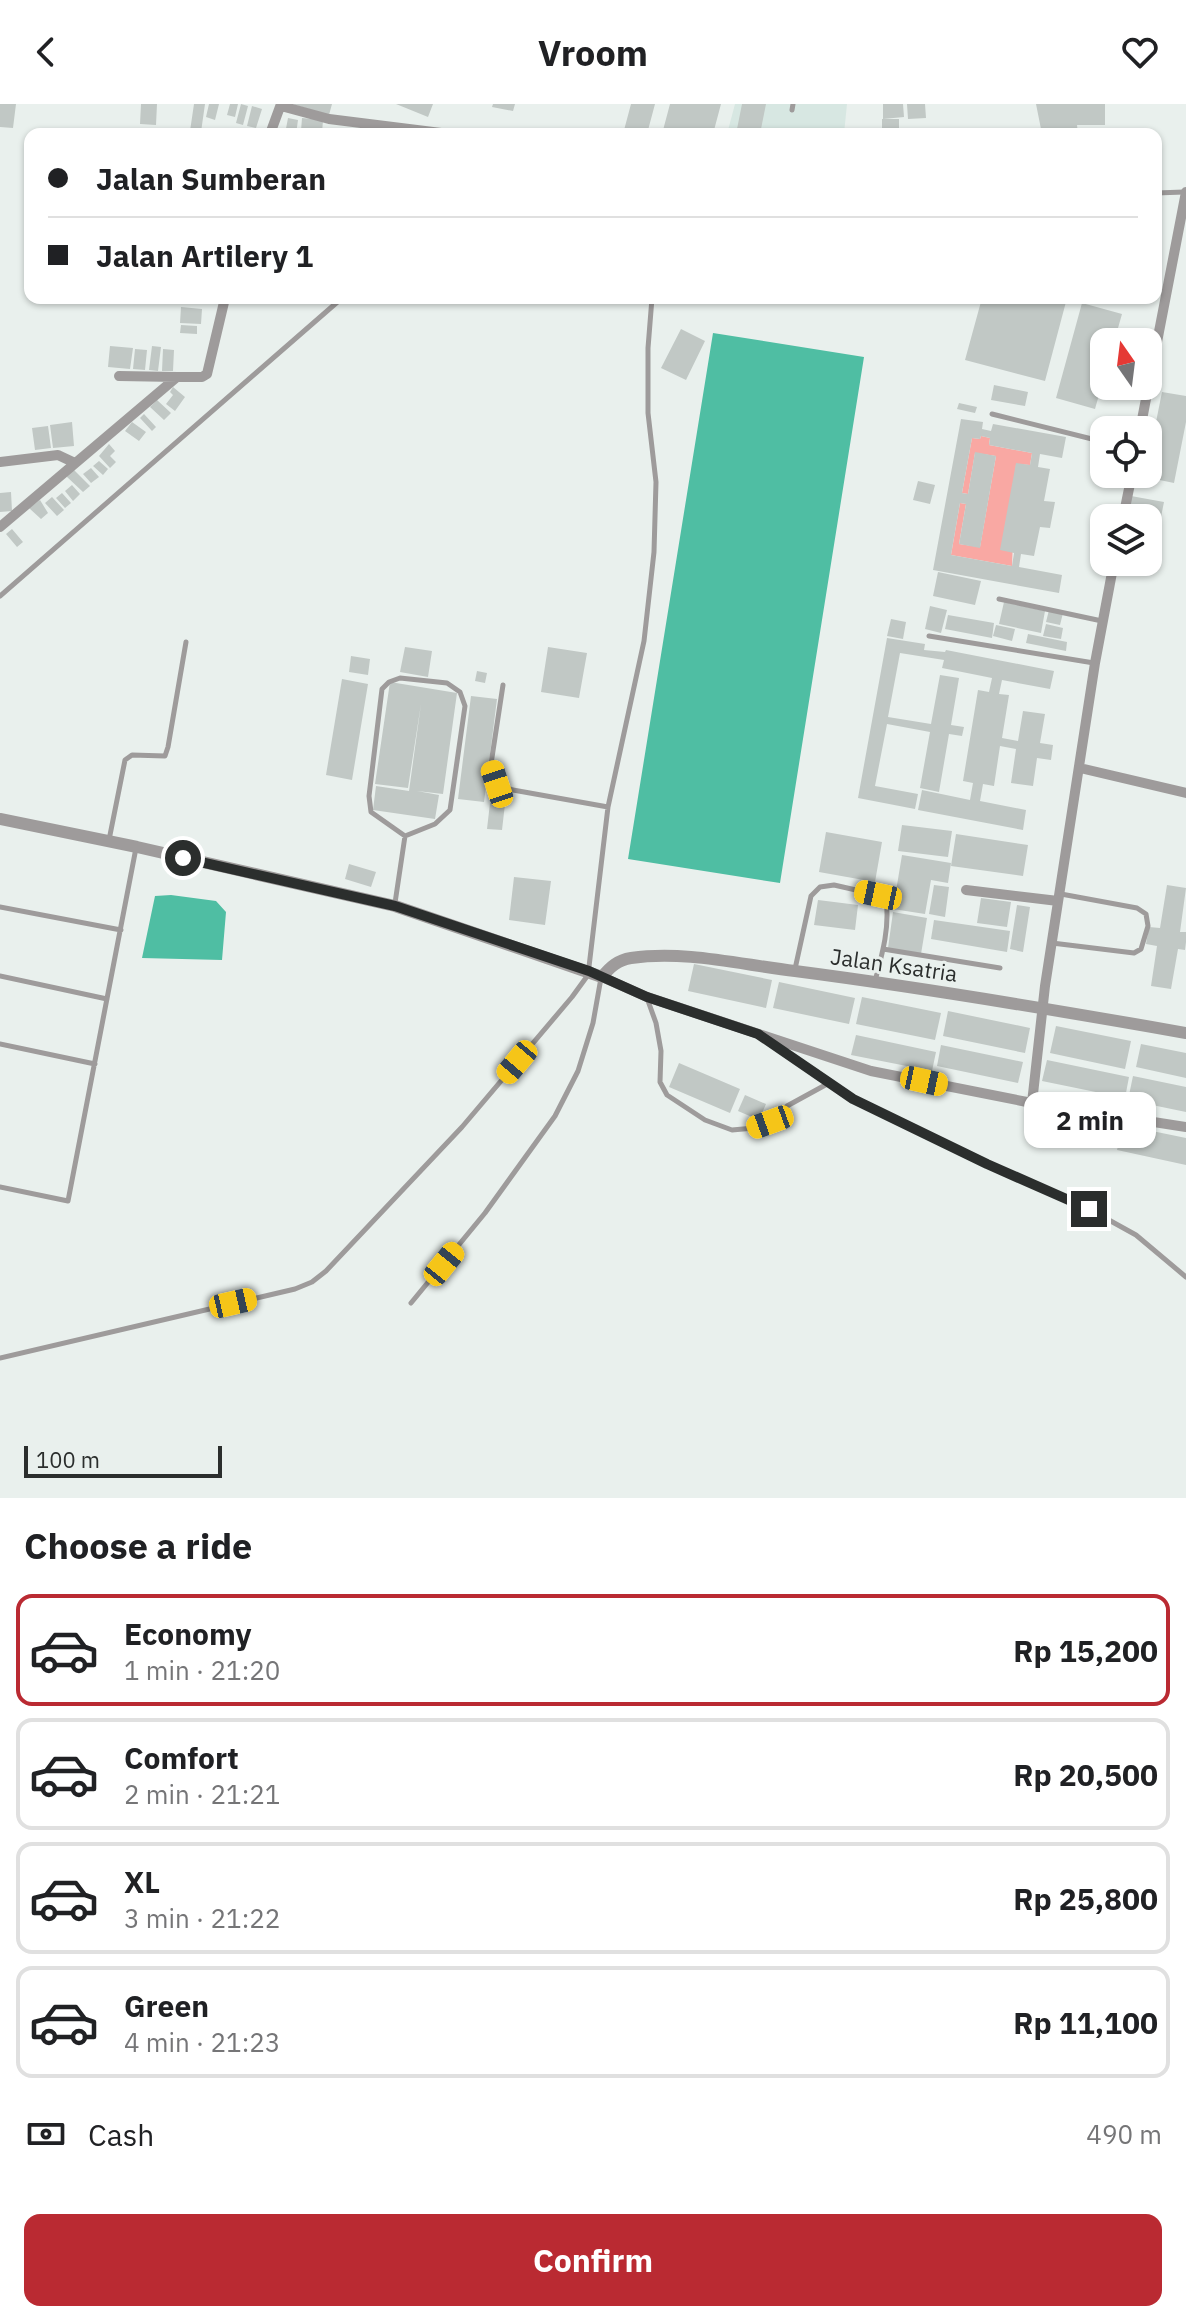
<!DOCTYPE html>
<meta charset="utf-8">
<style>
:root{--surface:#fff;--page:#f2f2f2;--text:#202124;--muted:#757577;--line:#e0e0e0;--accent:#ba2a32}
body{margin:0;font-family:"IBM Plex Sans",sans-serif;background:var(--page);color:var(--text);height:100vh;display:flex;flex-direction:column;font-size:30px;white-space:nowrap}
*{box-sizing:border-box;margin:0}
p{font-size:26px;color:var(--muted)}
.icon{flex:none;width:44px;height:44px;fill:none;stroke:currentColor;stroke-width:2;stroke-linecap:round;stroke-linejoin:round}
.map{position:relative;height:1394px;overflow:hidden}
.details{display:flex;flex-direction:column;background:var(--surface);flex:1}
.details>*{flex:none}
.guide{position:absolute;left:24px;top:24px;width:1138px;height:176px;border-radius:16px;box-shadow:0 2px 6px #0004;display:grid;align-content:center;height:176px;padding:0 24px;background:var(--surface)}
.needle{width:52px;rotate:346deg}
.fabs{position:absolute;left:1090px;top:224px;display:grid;gap:16px}
.fabs a{display:grid;place-items:center;width:72px;height:72px;border-radius:16px;background:var(--surface);box-shadow:0 2px 6px #0004;font-size:40px}
.scale{position:absolute;left:24px;bottom:20px;width:198px;box-sizing:border-box;padding-left:8px;border:4px solid #2b2e2d;border-top:0;font-size:22px;line-height:28px;white-space:nowrap;color:#2b2e2d;-webkit-text-stroke:6px #e9f0ed;paint-order:stroke}
.end{position:absolute;width:36px;height:36px;margin:-18px;border:10px solid #2b2e2d;background:#fff;box-shadow:0 0 0 4px #fff}
.from{border-radius:50%}
.bubble{position:absolute;height:56px;border-radius:16px;background:var(--surface);box-shadow:0 2px 6px #0004;font-size:26px;font-weight:700;line-height:56px;text-align:center}
.car{position:absolute;width:24px;height:48px;margin:-24px -12px;border-radius:10px;box-shadow:0 0 6px 2px #0007;background:linear-gradient(#f5c518 24%,#345 0 40%,#f5c518 0 76%,#345 0 86%,#f5c518 0)}
.guide b{display:flex;align-items:center;gap:28px;height:76px;font-size:30px}
.guide b+b{border-top:2px solid var(--line)}
.guide i{width:20px;height:20px;background:var(--text)}
ul{padding:0;list-style:none}
li{display:flex;align-items:center;gap:24px;height:112px;margin:0 16px 12px;padding:0 8px;border:4px solid var(--line);border-radius:16px}
li div{flex:1}
li b{display:block;font-size:30px}
li em{font-style:normal;font-weight:700}
li.current{border-color:var(--accent)}
li>.icon{width:72px;height:72px;stroke-width:1.5}
h2{padding:0 24px;font-size:36px;line-height:96px}
.pay{display:flex;align-items:center;gap:20px;height:88px;padding:0 24px;font-size:30px}
.pay p{margin-inline-start:auto}
.button{display:flex;gap:16px;margin-top:auto;padding:16px 24px}
.button a{flex:1;height:92px;border-radius:16px;background:var(--accent);color:#fff;font-size:32px;font-weight:700;line-height:92px;text-align:center}
header{display:flex;justify-content:space-between;align-items:center;height:104px;padding:0 24px;background:var(--surface);font-size:36px;font-weight:700}
.map>svg:first-child{display:block}
</style>
<header><svg class="icon" aria-label="back" viewBox="0 0 24 24"><path d="M15 5l-7 7 7 7"/></svg>Vroom<svg class="icon" aria-label="heart" viewBox="0 0 24 24"><path d="M12 20l-8-8c-3-5 5-10 8-4 3-6 11-1 8 4z"/></svg></header>
<div class="map">
<svg width="1186" height="1394" viewBox="0 0 1186 1394">
<rect width="100%" height="100%" fill="#e9f0ed"/>
<path fill="#d7e7e2" d="M735 0H847L844 30H727Z"/>
<path fill="#f9a8a3" d="M981 332 990 334 989 341 1032 349 1030 361 1016 360 1012 462 951 451 960 399 966 400 959 440 980 443 996 352 975 349 968 390 962 389 972 334 980 335Z"/>
<path fill="#4fbea3" d="M713 229 864 253 780 779 628 755Z
M171 791 216 797 226 808 222 856 142 854 155 792Z"/>
<path fill="#c1c8c5" fill-rule="evenodd" d="M0 0H16L13 24 0 23Z
M141 0H157L156 21 140 20Z
M194 0H205L201 28 190 27Z
M209 0H219L215 16 206 13Z
M230 0H238L235 13 227 11Z
M241 0 248 2 243 21 236 19Z
M292 0H332L329 11Z
M396 0H433L428 13Z
M493 0H515L513 7 492 3Z
M631 0H655L647 30H623Z
M670 0H721L713 30H662Z
M742 0H766L760 30H736Z
M883 0H903L904 13 883 15Z
M907 0H925L926 14 908 15Z
M1036 0H1105V21H1077L1078 30H1042Z
M252 2 262 5 256 24 247 22Z
M288 14 298 16 296 30H285Z
M302 14 323 16 322 29 301 27Z
M882 15H899V30H882Z
M775 25 808 28V30H774Z
M982 194H1067L1045 277 965 256Z
M1082 199 1122 210 1114 238H1104V273L1095 305 1056 294Z
M181 203 202 205 201 220 180 219Z
M181 221 197 222V230L180 229Z
M681 225 705 237 686 276 661 264Z
M110 242 133 244 130 265 108 263Z
M152 242 161 243 158 267 149 266Z
M135 245 147 246 145 266 133 265Z
M163 245 174 246 173 267H162Z
M994 281 1028 288 1025 302 991 296Z
M173 283 185 293 175 307 166 300 173 291 170 288Z
M1162 288 1186 292V318L1174 379 1145 373 1148 370V358Z
M157 296 171 309 164 316 150 303Z
M959 299 977 303 975 309 957 305Z
M144 310 156 323 152 327 140 314Z
M961 315 983 318 982 325 991 327 993 320 1066 333 1062 354 1040 350 1038 363 1050 365 1044 397 1055 398 1050 424 1040 423 1034 452 1021 450 1019 463 1062 471 1059 489 933 466ZM981 332 990 334 989 341 1032 349 1030 361 1016 359 1000 446 1014 449 1012 462 951 451 960 399 966 400 959 440 980 444 996 352 975 348 968 390 962 389 972 334 980 335Z
M72 318 74 342 53 344 50 321Z
M132 318 146 328 139 337 125 327Z
M48 322 51 344 35 346 32 324Z
M109 340 115 347 110 352 116 358 110 364 99 352Z
M99 357 108 365 103 371 93 362Z
M91 364 99 373 91 379 83 370Z
M73 365 90 382 83 388 66 372Z
M918 377 935 381 930 400 913 396Z
M72 381 80 390 73 397 65 387Z
M11 388 12 407 0 408V389Z
M62 389 71 399 65 404 56 394Z
M1131 392 1164 398 1151 463 1133 459 1148 458V414H1126Z
M52 393 64 406 57 412 45 399Z
M40 396 48 409 41 415 29 404Z
M12 425 23 438 17 443 6 430Z
M938 468 981 477 975 501 933 492Z
M1004 498 1045 507 1041 529 999 520Z
M930 502 947 506 941 529 925 525Z
M1049 506 1063 509 1060 521 1046 518Z
M948 511 994 519 992 534 945 525Z
M891 515 906 518 903 535 887 532Z
M1046 520 1063 524 1061 535 1043 532Z
M996 521 1015 525 1012 537 993 532Z
M1028 530 1067 538 1066 547 1026 539Z
M887 534 925 540 924 546 945 548 946 546 1054 567 1050 585 1002 576 999 590 1009 591 1002 634 1018 637 1023 607 1045 610 1040 639 1053 641 1051 656 1037 654 1033 682 1011 679 1016 645 1000 642 994 682 983 680 980 697 1026 706 1023 726 918 706 922 686 970 696 973 679 963 677 978 586 989 588 992 574 942 564 944 556 900 549 888 613 931 620 940 571 959 574 951 621 964 623 962 632 949 630 939 688 920 684 930 628 887 620 875 682 918 690 915 705 858 694Z
M405 543 432 547 428 573 400 568Z
M548 543 587 549 579 594 541 588Z
M351 552 370 555 368 571 349 568Z
M477 567 487 569 485 579 475 577Z
M342 575 368 580 352 676 326 671Z
M390 578 457 589 443 690 417 687 439 691 435 715 373 706 376 682 409 687 421 600 408 684 375 680Z
M471 592 497 595 484 698 458 695Z
M490 699 505 700 502 726 487 725Z
M902 721 952 727 948 753 898 747Z
M826 728 882 738 875 778 819 768Z
M956 730 1028 741 1023 772 951 762Z
M902 751 951 759 948 779 931 776 925 810 893 805Z
M349 760 376 768 371 783 345 775Z
M514 773 551 777 545 821 509 816Z
M934 781 949 783 945 813 929 810Z
M1167 781 1186 784 1180 828H1186V838L1185 846 1178 845 1171 885 1151 882 1157 842 1146 840 1149 823 1160 824Z
M981 794 1011 798 1007 823 977 819Z
M818 796 858 801 855 826 814 821Z
M1017 801 1030 803 1023 848 1010 845Z
M893 808 927 814 921 850 888 844Z
M934 816 1010 827 1007 848 931 835Z
M694 860 772 876 766 904 688 887Z
M779 878 855 894 849 920 773 904Z
M862 893 941 909 935 936 856 920Z
M948 907 1030 924 1025 949 943 932Z
M1056 922 1131 937 1125 965 1050 949Z
M856 931 936 948 932 967 851 951Z
M1141 940 1186 949V974L1136 963Z
M941 941 1023 958 1018 979 937 962Z
M1047 956 1129 973 1125 994 1042 977Z
M679 959 740 985 730 1009 669 983Z
M1133 972 1186 983V1008L1128 996Z
M745 991 766 1000 759 1016 738 1007Z
M1046 1005 1115 1019 1110 1044 1041 1030Z
M1123 1021 1186 1034V1061L1117 1046Z"/>
<g fill="none" stroke-linecap="round" stroke-linejoin="round">
<path stroke="#9e9b9b" stroke-width="5" d="M792 6 793 0
M1156 89 1184 88
M992 310 1104 338
M0 492 342 194
M999 495 1102 517
M929 532 1094 559
M503 581 491 660 497 680 513 686 608 703
M109 736 125 656 132 651 165 652 168 643 186 538
M395 799 405 732 371 708 369 692 382 585 389 578 400 574 447 579 460 588 465 602 450 706 435 720 405 732
M0 803 121 826
M1052 839 1134 849 1141 845 1148 822 1146 810 1137 804 1061 790
M883 845 1000 864
M795 865 811 792 820 783 834 781 878 791 886 796C890 823 882 851 875 877
M0 872 107 895
M647 894 656 919 661 947 660 978 667 991 705 1016 732 1026 754 1024 770 1018 787 1002 829 979
M764 935 853 995 987 1060 1089 1105 1136 1131 1186 1173
M0 940 95 960
M0 1083 68 1097 136 744
M411 1199 485 1109 555 1012 578 967 593 919 601 874
M0 1254 295 1185 312 1178 326 1167 462 1023 572 893 588 871 608 703 644 537 654 448 656 378 648 309V244L652 194"/>
<path stroke="#9e9b9b" stroke-width="10" d="M281 2 329 15 441 29
M270 30 281 0
M119 272 177 273
M1140 326 1186 88
M0 358 58 351 75 359
M1123 414 1132 370
M0 423 177 273H202L207 270 225 194
M1080 664 1186 689
M966 786 1058 797
M602 873 647 893 871 967 1032 999 1186 1023
M1032 999 1045 882 1095 559 1114 458"/>
<path stroke="#9e9b9b" stroke-width="12" d="M0 715 137 743 395 802 602 873C610 863 618 856 631 854 685 846 742 861 795 867 926 884 1056 906 1186 929"/>
</g>
<g fill="none" stroke-linecap="round" stroke-linejoin="round">
<path stroke="#2b2e2d" stroke-width="10" d="M183 754 395 802 589 867 647 893 758 930 853 995 987 1060 1089 1105"/>
</g>
<g text-anchor="middle" stroke-width="6" stroke-linejoin="round" paint-order="stroke">
<g font-size="22" fill="#2b2e2d" stroke="#e9f0ed">
<text transform="translate(894 861) rotate(8)" y="8">Jalan Ksatria</text>
</g>
</g>
</svg>
<div class="fabs">
<a><svg class="needle" viewBox="-14 -14 28 28"><path d="M0-13l5 13h-10z" fill="#e53935"/><path d="M0 13l5-13h-10z" fill="#757577"/></svg></a>
<a><svg class="icon" aria-label="locate" viewBox="0 0 24 24"><circle cx="12" cy="12" r="6"/><path d="M12 2v4M12 18v4M2 12h4M18 12h4"/></svg></a>
<a><svg class="icon" aria-label="layers" viewBox="0 0 24 24"><path d="M12 4l9 5-9 5-9-5zM3 14l9 5 9-5"/></svg></a>
</div>
<div class="scale">100 m</div>
<i class="end from" style="left:183px;top:754px"></i>
<i class="end" style="left:1089px;top:1105px"></i>
<div class="bubble" style="left:1024px;top:988px;width:132px">2 min</div>
<i class="car" style="left:497px;top:680px;rotate:342deg"></i>
<i class="car" style="left:878px;top:791px;rotate:282deg"></i>
<i class="car" style="left:517px;top:958px;rotate:220deg"></i>
<i class="car" style="left:924px;top:977px;rotate:102deg"></i>
<i class="car" style="left:770px;top:1018px;rotate:250deg"></i>
<i class="car" style="left:444px;top:1160px;rotate:39deg"></i>
<i class="car" style="left:233px;top:1199px;rotate:77deg"></i>
<div class="guide">
<b><i class="from"></i>Jalan Sumberan</b>
<b><i></i>Jalan Artilery 1</b>
</div>
</div>
<section class="details">
<h2>Choose a ride</h2>
<ul>
<li class="current"><svg class="icon" aria-label="car" viewBox="0 0 24 24"><path d="M5 17H2v-5l4-1 3-4h7l3 4 3 1v5h-3M9 17h6M6 11h13"/><circle cx="7" cy="17" r="2"/><circle cx="17" cy="17" r="2"/></svg><div><b>Economy</b><p>1 min · 21:20</p></div><em>Rp 15,200</em></li>
<li><svg class="icon" aria-label="car" viewBox="0 0 24 24"><path d="M5 17H2v-5l4-1 3-4h7l3 4 3 1v5h-3M9 17h6M6 11h13"/><circle cx="7" cy="17" r="2"/><circle cx="17" cy="17" r="2"/></svg><div><b>Comfort</b><p>2 min · 21:21</p></div><em>Rp 20,500</em></li>
<li><svg class="icon" aria-label="car" viewBox="0 0 24 24"><path d="M5 17H2v-5l4-1 3-4h7l3 4 3 1v5h-3M9 17h6M6 11h13"/><circle cx="7" cy="17" r="2"/><circle cx="17" cy="17" r="2"/></svg><div><b>XL</b><p>3 min · 21:22</p></div><em>Rp 25,800</em></li>
<li><svg class="icon" aria-label="car" viewBox="0 0 24 24"><path d="M5 17H2v-5l4-1 3-4h7l3 4 3 1v5h-3M9 17h6M6 11h13"/><circle cx="7" cy="17" r="2"/><circle cx="17" cy="17" r="2"/></svg><div><b>Green</b><p>4 min · 21:23</p></div><em>Rp 11,100</em></li>
</ul>
<div class="pay"><svg class="icon" aria-label="cash" viewBox="0 0 24 24"><path d="M3 7h18v10H3z"/><circle cx="12" cy="12" r="2"/></svg>Cash<p>490 m</p></div>
<div class="button"><a>Confirm</a></div>
</section>
